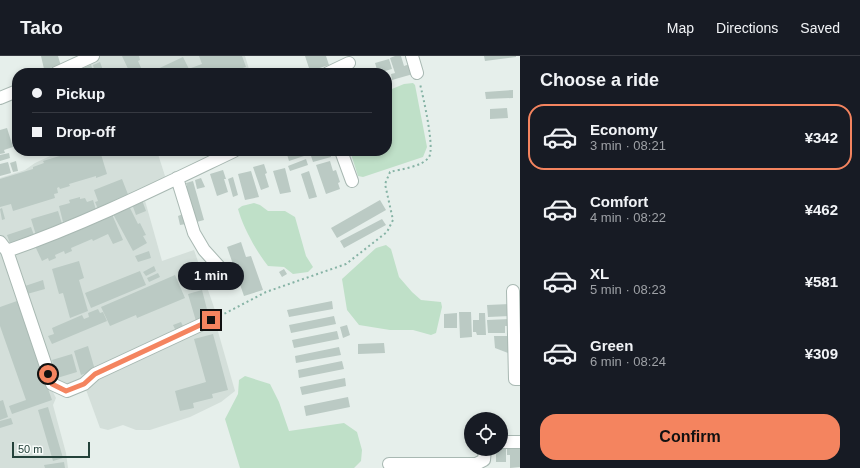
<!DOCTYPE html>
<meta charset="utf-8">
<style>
:root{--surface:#171b24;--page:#20242c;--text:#f1f3f6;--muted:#9ea1a6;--line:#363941;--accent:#f4845f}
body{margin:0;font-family:Arial,sans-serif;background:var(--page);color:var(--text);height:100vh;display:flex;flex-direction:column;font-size:15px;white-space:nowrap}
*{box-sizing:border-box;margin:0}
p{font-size:13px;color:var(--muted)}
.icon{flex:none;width:22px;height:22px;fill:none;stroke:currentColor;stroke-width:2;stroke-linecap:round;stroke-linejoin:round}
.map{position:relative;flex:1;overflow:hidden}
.details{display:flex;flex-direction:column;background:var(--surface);width:340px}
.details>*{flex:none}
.guide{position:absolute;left:12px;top:12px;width:380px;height:88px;border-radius:16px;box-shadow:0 2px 6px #0003;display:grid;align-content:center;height:88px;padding:0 20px;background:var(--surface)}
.controls{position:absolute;left:464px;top:356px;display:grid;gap:8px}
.controls a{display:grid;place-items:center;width:44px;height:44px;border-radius:50%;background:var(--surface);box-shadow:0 2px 6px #0003;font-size:20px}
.scale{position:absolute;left:12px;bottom:10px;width:78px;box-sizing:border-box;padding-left:4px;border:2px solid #24423a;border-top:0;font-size:11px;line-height:14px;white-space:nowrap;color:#24423a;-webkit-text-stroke:3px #f7fbf9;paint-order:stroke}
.end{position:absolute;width:18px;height:18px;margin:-9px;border:5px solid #f4845f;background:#111;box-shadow:0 0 0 2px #111}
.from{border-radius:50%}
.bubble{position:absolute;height:28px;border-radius:14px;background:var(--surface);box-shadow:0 2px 6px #0003;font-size:13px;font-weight:700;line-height:28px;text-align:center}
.guide b{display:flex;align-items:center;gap:14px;height:38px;font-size:15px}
.guide b+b{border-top:1px solid var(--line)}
.guide i{width:10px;height:10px;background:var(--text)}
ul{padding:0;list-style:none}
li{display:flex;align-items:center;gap:12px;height:66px;margin:0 8px 6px;padding:0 12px;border:2px solid transparent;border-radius:16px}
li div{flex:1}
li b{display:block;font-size:15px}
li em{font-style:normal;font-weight:700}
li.selected{border-color:var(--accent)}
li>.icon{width:36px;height:36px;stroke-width:1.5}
h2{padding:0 20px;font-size:18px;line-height:48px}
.action{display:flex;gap:8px;margin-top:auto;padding:8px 20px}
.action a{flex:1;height:46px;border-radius:16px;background:var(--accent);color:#111;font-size:16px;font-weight:700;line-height:46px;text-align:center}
header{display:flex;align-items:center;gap:24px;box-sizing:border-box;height:56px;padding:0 20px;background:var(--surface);border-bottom:1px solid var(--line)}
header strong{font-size:19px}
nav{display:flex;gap:22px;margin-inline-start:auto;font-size:14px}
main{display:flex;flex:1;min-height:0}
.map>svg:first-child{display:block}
</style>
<header>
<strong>Tako</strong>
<nav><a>Map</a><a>Directions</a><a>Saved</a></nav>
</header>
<main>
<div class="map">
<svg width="520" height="412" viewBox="0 0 520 412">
<rect width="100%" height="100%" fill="#e6efeb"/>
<path fill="#d4dfda" d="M100 0H245L249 13 238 17H69V15Z
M61 95H157L165 120 164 124 8 193 0 183V122L25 114 35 107Z
M144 141 162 205 194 194 216 257 214 260 67 330 54 323 11 198Z
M0 194 3 196 50 330 56 342 53 349 66 397 68 412H0Z
M215 265 235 335 221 346 190 361 150 374H136L123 369 108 374 100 372 85 331 96 320Z"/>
<path fill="#bfe0c8" d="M413 27 415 29 427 91 423 101 363 121 358 120 350 95H387V35L404 28Z
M254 147 260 149 268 155H285L295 161 306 200 313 211 308 216 293 218 284 211 268 210C256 195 243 171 238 153L242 150Z
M386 189 391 193 399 221 412 236 421 244 441 246 442 251 436 277 431 279 413 274H390L359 269 347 254 342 223 376 192Z
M245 320 270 328 279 346 289 375 344 367 357 376 362 394 361 405 354 412H240L225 363 238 338 239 324Z"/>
<path fill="#bbcac4" d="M41 0H58L61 10 44 13Z
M122 0H139L140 4 138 5 143 16 130 17Z
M199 0H242L246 11 226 17H193L191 12 202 8Z
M305 0H326L329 9 310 15Z
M395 0H401L404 10 410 8 413 18 392 24 391 18 395 17 390 2Z
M484 0H516V1L485 5Z
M183 1 191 17H149Z
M389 3 392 13 378 17 375 7Z
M100 6 104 17H95L93 9Z
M91 9 94 17H79L78 14Z
M513 34V42L486 43 485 36Z
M507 52 508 62 490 63V53Z
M7 72 13 91 4 94 5 97 0 98V74Z
M76 95H100L107 118 96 122V120L69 128 70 130 60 133 59 131 57 132 58 137 54 138 55 142 13 155 11 148 0 151V123L33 113V111L44 107 43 105Z
M286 95H306L307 99 289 105Z
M317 95H330L331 101 313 106 310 97Z
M9 97 10 102 0 105V99Z
M306 103 308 109 290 115 288 110Z
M16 105 18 115 13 116 10 107Z
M330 105 333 115 336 114 340 126 338 127 340 133 326 138 316 109Z
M8 106 11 117 0 120V108Z
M264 108 267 117 265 118 269 131 261 134 253 111Z
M285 112 291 136 280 138 273 115Z
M223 114 226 123H224L228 136 217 140 210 118Z
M251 115 259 141 245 144 238 118Z
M309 115 317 141 309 143 301 118Z
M233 121 238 139 233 141 228 123Z
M201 122 205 131 197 133 195 124Z
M122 123 129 141 98 153 95 146 98 145 94 134Z
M193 125 204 164 193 167 182 131 187 130 186 127Z
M80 141V143L85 142 87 146 93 144 96 154 89 156 90 158 63 166 59 150 70 147 69 144Z
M142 144 146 155 136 159 132 148Z
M380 144 386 154 337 182 331 172Z
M129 150 138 168 140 167 146 179 143 180 147 187 133 195 113 158Z
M2 152 5 163 2 164 0 153Z
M58 155 63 171 36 179 31 163Z
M111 156 123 184 113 188 108 178 93 185 92 183 71 192 72 195 65 198 64 195 55 199 56 202 49 205 48 202 42 205 35 190Z
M183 158 186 168 180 169 178 160Z
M382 163 386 169 344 192 340 185Z
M31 171 35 182 11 190 7 179Z
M241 186 246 201 251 200 263 234 244 240 227 191Z
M149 195 151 202 138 206 135 200Z
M79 205 84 222 79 224 88 255 70 262 63 237 59 238 52 213Z
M154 210 156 215 146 220 143 216Z
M284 213 287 218 282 221 279 216Z
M140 215 146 229 91 252 85 237Z
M158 217 160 221 149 226 147 222Z
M175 219 185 242 137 262 136 259 110 270 101 251Z
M43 224 45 233 27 238 25 230Z
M202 234 209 261 196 265 188 238Z
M17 245 52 344 12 358 9 350 26 344 0 270V251Z
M332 245 333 253 289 261 287 254Z
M510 248V260L488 261 487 249Z
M98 253 100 257 103 256 107 265 52 288 48 280 54 278 52 272 82 259 84 263 89 261 88 257Z
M459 256H471L472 281 460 282Z
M457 257V272H444V258Z
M479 257H485L486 279H477L476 276H473V264H479Z
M334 260 336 268 291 277 289 269Z
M510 263V270H505V277H488L487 264Z
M181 266 184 272 176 275 173 269Z
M347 269 350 279 343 282 340 271Z
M337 275 339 283 294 292 292 284Z
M213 278 228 334 212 338 213 342 193 347 194 352 180 355 175 335 206 326 194 283Z
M494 280H509L511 298 495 292Z
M384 287 385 297 358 298V288Z
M88 290 95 314 81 319 74 295Z
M339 291 341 299 296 307 295 300Z
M72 298 77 316 57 322 52 304Z
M342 305 344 313 299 322 298 314Z
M345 322 346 330 302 339 300 331Z
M348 341 350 351 306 360 304 350Z
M3 344 8 361 0 364V345Z
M48 351 63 402 53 405 38 354Z
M11 362 13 368 0 372V365Z
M501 391H506V406H496V398H492V393H501Z
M507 393H520V411L510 412V399H507Z
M64 406 65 412H45L44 409Z"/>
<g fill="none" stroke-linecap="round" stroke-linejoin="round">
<defs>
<path id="minor" d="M412 0 417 17
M56 17 93 0
M328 17 349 7
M0 42 17 35
M341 95 352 125
M177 122 194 177 204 194 232 225
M0 186 7 195 52 328 67 335 84 328 95 318 211 264
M7 195C85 168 159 131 234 95
M513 235 515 323H520
M501 386H520
M389 408H476L484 404 485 393"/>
</defs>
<use href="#minor" stroke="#a8b8b2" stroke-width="14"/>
<path stroke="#86b3a5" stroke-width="2" stroke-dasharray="2 3" stroke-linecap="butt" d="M220 260 266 236 346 208 387 176 393 164 385 128 390 116C401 113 422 111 429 101 435 92 423 40 420 28"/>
<use href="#minor" stroke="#fff" stroke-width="12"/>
</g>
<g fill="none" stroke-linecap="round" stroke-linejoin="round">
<path stroke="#f4845f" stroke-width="5" d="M48 318 52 328 66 335 84 328 95 318 211 264"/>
</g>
</svg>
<div class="controls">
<a><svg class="icon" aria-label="locate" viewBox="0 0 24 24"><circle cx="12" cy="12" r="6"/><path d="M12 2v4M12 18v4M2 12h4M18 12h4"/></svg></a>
</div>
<div class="scale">50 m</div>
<i class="end from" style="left:48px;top:318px"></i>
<i class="end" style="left:211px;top:264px"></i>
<div class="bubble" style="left:178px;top:206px;width:66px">1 min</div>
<div class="guide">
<b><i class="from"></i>Pickup</b>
<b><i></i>Drop-off</b>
</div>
</div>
<section class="details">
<h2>Choose a ride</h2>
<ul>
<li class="selected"><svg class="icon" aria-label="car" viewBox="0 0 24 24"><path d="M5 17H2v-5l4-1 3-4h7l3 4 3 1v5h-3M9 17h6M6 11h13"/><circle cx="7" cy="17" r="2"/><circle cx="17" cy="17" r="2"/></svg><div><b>Economy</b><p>3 min · 08:21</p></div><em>¥342</em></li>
<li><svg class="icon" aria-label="car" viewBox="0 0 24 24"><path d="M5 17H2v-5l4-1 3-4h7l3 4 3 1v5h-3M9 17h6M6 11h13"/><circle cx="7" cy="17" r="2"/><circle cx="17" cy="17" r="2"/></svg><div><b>Comfort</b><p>4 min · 08:22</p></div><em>¥462</em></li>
<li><svg class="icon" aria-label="car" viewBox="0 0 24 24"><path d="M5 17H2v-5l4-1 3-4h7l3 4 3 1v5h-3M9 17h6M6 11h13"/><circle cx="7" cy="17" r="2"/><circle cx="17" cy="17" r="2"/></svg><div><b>XL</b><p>5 min · 08:23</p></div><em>¥581</em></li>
<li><svg class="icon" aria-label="car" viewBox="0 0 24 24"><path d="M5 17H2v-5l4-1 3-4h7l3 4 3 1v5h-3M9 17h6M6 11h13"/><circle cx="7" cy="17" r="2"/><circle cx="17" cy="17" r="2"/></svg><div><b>Green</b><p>6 min · 08:24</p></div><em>¥309</em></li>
</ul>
<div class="action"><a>Confirm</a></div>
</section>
</main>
